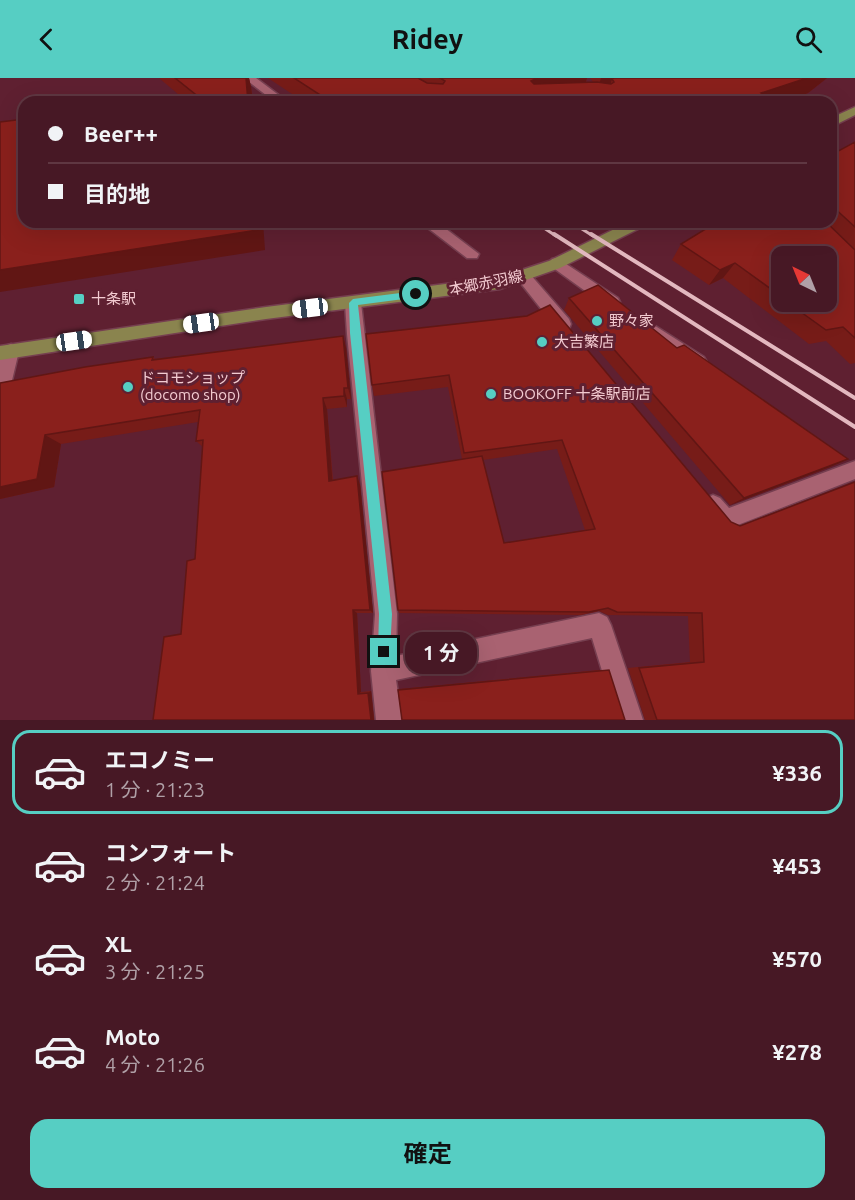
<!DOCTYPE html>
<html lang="ja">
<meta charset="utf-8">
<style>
:root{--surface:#471825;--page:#4e212d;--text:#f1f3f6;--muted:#b0a0a7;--line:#5f3742;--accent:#56cec3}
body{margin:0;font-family:Ubuntu,"Noto Sans JP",sans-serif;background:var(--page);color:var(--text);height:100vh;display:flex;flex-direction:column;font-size:22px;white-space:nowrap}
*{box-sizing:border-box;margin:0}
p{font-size:20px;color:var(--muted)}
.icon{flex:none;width:33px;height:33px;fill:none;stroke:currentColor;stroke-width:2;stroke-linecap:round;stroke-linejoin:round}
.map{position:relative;height:642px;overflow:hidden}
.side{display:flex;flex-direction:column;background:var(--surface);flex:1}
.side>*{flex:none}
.guide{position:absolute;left:18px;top:18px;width:819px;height:132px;border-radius:18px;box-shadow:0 6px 24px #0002,0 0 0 2px var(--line);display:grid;align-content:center;height:132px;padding:0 30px;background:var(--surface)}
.needle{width:39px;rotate:317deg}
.controls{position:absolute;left:771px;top:168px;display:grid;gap:12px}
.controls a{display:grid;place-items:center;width:66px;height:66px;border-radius:12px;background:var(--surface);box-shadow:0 6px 24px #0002,0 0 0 2px var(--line);font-size:30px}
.end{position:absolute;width:27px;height:27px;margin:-14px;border:8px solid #56cec3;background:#111;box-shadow:0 0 0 3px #111}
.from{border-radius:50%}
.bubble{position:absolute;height:42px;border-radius:18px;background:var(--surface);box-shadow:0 6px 24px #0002,0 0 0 2px var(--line);font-size:20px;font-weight:700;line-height:42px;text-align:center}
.car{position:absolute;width:18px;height:36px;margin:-18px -9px;border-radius:8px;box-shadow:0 0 4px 2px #0007;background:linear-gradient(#fff 24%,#345 0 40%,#fff 0 76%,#345 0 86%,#fff 0)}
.guide b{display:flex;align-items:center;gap:21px;height:57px;font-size:22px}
.guide b+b{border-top:2px solid var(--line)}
.guide i{width:15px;height:15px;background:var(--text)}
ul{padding:10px 0 0;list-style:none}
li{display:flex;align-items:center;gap:18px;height:84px;margin:0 12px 9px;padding:0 18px;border:3px solid transparent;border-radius:18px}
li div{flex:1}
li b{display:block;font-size:22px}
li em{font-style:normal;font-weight:700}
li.current{border-color:var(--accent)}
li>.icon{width:54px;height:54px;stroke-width:1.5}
.primary-button{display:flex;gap:12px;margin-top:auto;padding:12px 30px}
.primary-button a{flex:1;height:69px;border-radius:18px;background:var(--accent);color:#111;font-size:24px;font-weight:700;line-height:69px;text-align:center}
header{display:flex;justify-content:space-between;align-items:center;height:78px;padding:0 30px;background:var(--accent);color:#111;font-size:27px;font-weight:700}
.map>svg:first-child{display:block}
</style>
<header><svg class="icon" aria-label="back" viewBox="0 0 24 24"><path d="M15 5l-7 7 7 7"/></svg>Ridey<svg class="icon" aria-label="search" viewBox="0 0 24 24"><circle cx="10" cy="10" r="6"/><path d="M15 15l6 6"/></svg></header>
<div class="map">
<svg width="855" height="642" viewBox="0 0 855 642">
<rect width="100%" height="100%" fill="#5f2031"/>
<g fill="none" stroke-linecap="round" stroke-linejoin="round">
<defs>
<path id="minor" d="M244 0H256L288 24H275Z
M420 144H437L479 176 477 180H467Z
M604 144H621L631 152 624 157Z
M557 180 618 220 620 224 618 228H606L552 189 550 185 552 181Z
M524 193 529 195 569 241 571 246 569 251 563 252 557 251 519 203 516 199 519 195Z
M353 219 359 221 361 225 397 536 396 578 599 535 607 539 611 547 643 642H617L592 560 396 602 402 642H376L371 593 375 536 347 256 345 225 347 221Z
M649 244 704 279 707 284 704 289 698 291 692 289 643 255 641 250 643 245Z
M11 266 17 268 19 273 9 315 6 320 0 323V282L5 268Z
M855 383V401L725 452 718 449 703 427 706 420 713 417 720 420 729 430Z"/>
<path id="major" d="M855 29V37L831 49V40Z
M629 144H648L646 147 560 190 500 211 266 241 0 282V268L266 229 500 199 549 183Z"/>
</defs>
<use href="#minor" stroke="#763f50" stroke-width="3"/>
<use href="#major" stroke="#763f50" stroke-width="3"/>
<use href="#minor" fill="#a96271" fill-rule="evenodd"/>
<use href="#major" fill="#8a844e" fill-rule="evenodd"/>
<path stroke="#e3b8bf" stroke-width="3" d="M535 144 556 158
M571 144 593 158"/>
<path stroke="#e3b8bf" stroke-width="4" d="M554 156 855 349
M591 156 855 320"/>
</g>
<path fill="#771c18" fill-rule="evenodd" d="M159 0H249L251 9 253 24H166L185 22Z
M268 0H587L586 4H593L590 0H827L808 15 783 24H304Z
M855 64V285L850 286 826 263 809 266 723 200 709 207 672 182 681 166 717 144H831V77ZM782 178 826 224H782Z
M569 220 677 270 848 381 830 389 730 427 564 232Z
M527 238 731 444 740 448 855 642H645L628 590 690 584 688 538 608 537 599 533 581 537 399 535 398 532 462 381 448 309 374 318 372 307ZM557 371 585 452 504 465 483 382Z
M343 258 346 270 351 321H347V329L327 331 333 402 357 398 360 407 373 535H357L361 614 371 613 374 642H153L181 556 195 481 203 369 196 363 198 344 61 366 54 409 0 421V305L153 279 155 281Z
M599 592H609L398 612 400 611Z"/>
<path fill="#611614" d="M246 0H249L251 9 253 24H248Z
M537 0H587L583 13 528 24 531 3Z
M601 0H635L614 4 612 1 610 8 598 11Z
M807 0H827L808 15 783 24H756L761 15Z
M257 144H263L265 172 0 214V192Z
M735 185 723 200 709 207 720 192Z
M343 258 346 270 351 321 348 310Z
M344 310 347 321V329L344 318Z
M323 320 327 331 333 411 329 403Z
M45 357 61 366 54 409 0 421V409Z
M848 381 830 389 730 427 744 420Z
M357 398 360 407 373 535 370 532Z
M353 532 357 535 361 614 358 616Z
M371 613 374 642H371L368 615Z"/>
<path fill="#8a201c" stroke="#611614" stroke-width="1.5" d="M175 0H246L248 24H166L200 20Z
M294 0H418L427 5 443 6 445 3 440 0H537L531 3 534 6 597 4 611 6 614 4 612 1 614 0H807L761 15 770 22 765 24H331Z
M24 41V144H257L258 152 0 192V44Z
M855 64V149L831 127V77Z
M717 144H826L855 172V260L843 249 826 252 787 224H826V178H782V219L735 185 720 192 681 166Z
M598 207 677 270 684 267 848 381 744 420 569 220Z
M550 227 731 444 740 448 855 404V642H657L639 590 704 584 702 535 617 534 608 530 589 534 398 532 382 394 482 378 504 465 595 451 562 362 464 375 449 297 372 307 366 256 527 238Z
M343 258 348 310H344V318L323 320 329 403 357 398 370 532H353L358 616 368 615 371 642H153L164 559 181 556 187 483 195 481 203 362 196 363 200 332 45 357 37 401 0 409V305L85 289 153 279 152 282Z
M609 592 625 642H402L398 612Z"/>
<path fill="#56cec3" d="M416 213 419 214V219L358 227 392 536 390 574 389 578 384 580 379 578 378 574 379 536 350 255 349 225 353 221Z"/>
<g fill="#56cec3" stroke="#5f2031" stroke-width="2">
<rect x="73" y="215" width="12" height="12" rx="3"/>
<circle cx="597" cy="243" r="6"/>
<circle cx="542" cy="264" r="6"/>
<circle cx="128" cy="309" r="6"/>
<circle cx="491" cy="316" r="6"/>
</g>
<g text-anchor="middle" stroke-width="6" stroke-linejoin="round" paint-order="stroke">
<g font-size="15" fill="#f3cbd1" stroke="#5f2031">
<text transform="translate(486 205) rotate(-11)" y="5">本郷赤羽線</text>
</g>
<g font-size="15" fill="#f3cbd1" stroke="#5f2031" text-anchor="start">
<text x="91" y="226">十条駅</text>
<text x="609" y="248">野々家</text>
<text x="554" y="269">大吉繁店</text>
<text x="140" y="305">ドコモショップ<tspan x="140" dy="17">(docomo shop)</tspan></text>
<text x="503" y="321">BOOKOFF 十条駅前店</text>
</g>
</g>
</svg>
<div class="controls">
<a><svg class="needle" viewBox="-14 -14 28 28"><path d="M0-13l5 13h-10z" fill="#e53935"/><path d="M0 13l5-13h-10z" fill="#b0a0a7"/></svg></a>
</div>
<i class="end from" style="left:416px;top:216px"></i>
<i class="end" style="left:384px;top:574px"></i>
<div class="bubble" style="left:405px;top:554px;width:72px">1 分</div>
<i class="car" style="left:310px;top:230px;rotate:263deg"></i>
<i class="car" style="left:201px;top:245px;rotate:262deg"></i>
<i class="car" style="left:74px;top:263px;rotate:82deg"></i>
<div class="guide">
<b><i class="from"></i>Beer++</b>
<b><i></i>目的地</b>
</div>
</div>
<section class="side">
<ul>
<li class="current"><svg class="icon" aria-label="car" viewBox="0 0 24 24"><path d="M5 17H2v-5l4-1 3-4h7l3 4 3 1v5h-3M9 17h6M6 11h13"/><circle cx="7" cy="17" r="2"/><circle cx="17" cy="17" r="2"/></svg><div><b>エコノミー</b><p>1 分 · 21:23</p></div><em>¥336</em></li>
<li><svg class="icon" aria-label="car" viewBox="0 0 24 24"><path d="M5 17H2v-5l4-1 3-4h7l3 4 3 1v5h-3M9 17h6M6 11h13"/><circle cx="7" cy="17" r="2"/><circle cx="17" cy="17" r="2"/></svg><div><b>コンフォート</b><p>2 分 · 21:24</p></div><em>¥453</em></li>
<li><svg class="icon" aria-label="car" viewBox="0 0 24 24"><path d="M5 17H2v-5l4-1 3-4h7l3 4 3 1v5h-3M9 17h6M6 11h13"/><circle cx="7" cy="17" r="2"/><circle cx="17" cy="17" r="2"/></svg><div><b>XL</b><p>3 分 · 21:25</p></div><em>¥570</em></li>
<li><svg class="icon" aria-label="car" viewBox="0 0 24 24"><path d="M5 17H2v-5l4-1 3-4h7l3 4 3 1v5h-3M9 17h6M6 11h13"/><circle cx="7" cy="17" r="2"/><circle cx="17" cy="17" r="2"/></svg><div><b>Moto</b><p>4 分 · 21:26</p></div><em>¥278</em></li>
</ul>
<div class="primary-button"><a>確定</a></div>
</section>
